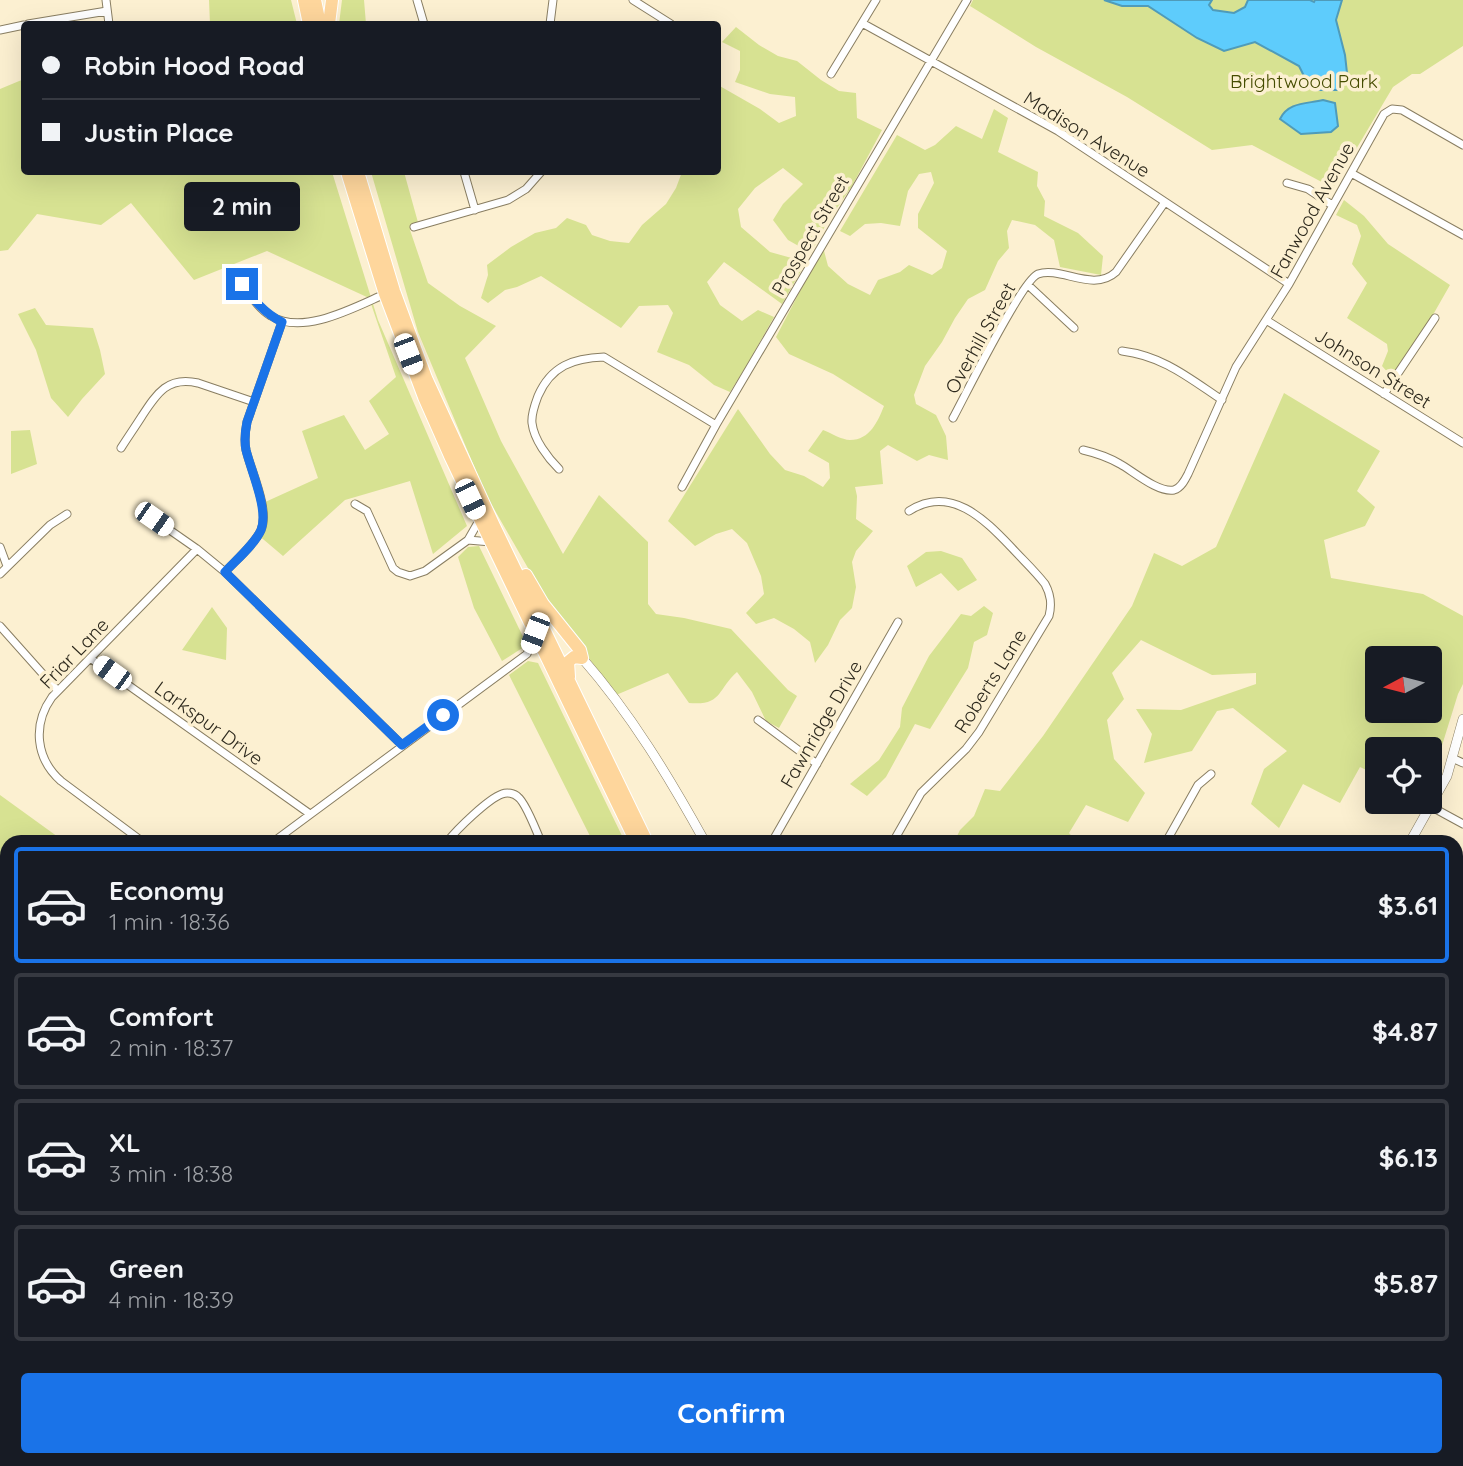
<!DOCTYPE html>
<meta charset="utf-8">
<style>
:root{--surface:#171b24;--page:#242831;--text:#f1f3f6;--muted:#9ea1a6;--line:#363941;--accent:#1a73e8}
body{margin:0;font-family:Quicksand,sans-serif;background:var(--page);color:var(--text);height:100vh;display:flex;flex-direction:column;font-size:26px;white-space:nowrap}
*{box-sizing:border-box;margin:0}
p{font-size:23px;color:var(--muted)}
.icon{flex:none;width:38px;height:38px;fill:none;stroke:currentColor;stroke-width:2;stroke-linecap:round;stroke-linejoin:round}
.map{position:relative;flex:1;overflow:hidden}
.side{position:absolute;left:0px;top:835px;width:1463px;height:632px;display:flex;flex-direction:column;background:var(--surface);border-radius:21px 21px 0 0;box-shadow:0 7px 28px #0002}
.side>*{flex:none}
.top-card{position:absolute;left:21px;top:21px;width:700px;height:154px;border-radius:7px;box-shadow:0 7px 28px #0002;display:grid;align-content:center;height:154px;padding:0 21px;background:var(--surface)}
.needle{width:46px;rotate:263deg}
.tools{position:absolute;left:1365px;top:646px;display:grid;gap:14px}
.tools a{display:grid;place-items:center;width:77px;height:77px;border-radius:7px;background:var(--surface);box-shadow:0 7px 28px #0002;font-size:35px}
.end{position:absolute;width:32px;height:32px;margin:-16px;border:9px solid #1a73e8;background:#fff;box-shadow:0 0 0 4px #fff}
.from{border-radius:50%}
.bubble{position:absolute;height:49px;border-radius:7px;background:var(--surface);box-shadow:0 7px 28px #0002;font-size:23px;font-weight:700;line-height:49px;text-align:center}
.car{position:absolute;width:21px;height:42px;margin:-21px -10px;border-radius:9px;box-shadow:0 0 5px 2px #0007;background:linear-gradient(#fff 24%,#345 0 40%,#fff 0 76%,#345 0 86%,#fff 0)}
.top-card b{display:flex;align-items:center;gap:24px;height:66px;font-size:26px}
.top-card b+b{border-top:2px solid var(--line)}
.top-card i{width:18px;height:18px;background:var(--text)}
ul{padding:12px 0 0;list-style:none}
li{display:flex;align-items:center;gap:21px;height:116px;margin:0 14px 10px;padding:0 7px;border:4px solid var(--line);border-radius:7px}
li div{flex:1}
li b{display:block;font-size:26px}
li em{font-style:normal;font-weight:700}
li.current{border-color:var(--accent)}
li>.icon{width:63px;height:63px;stroke-width:1.5}
.cta{display:flex;gap:14px;margin-top:auto;padding:14px 21px}
.cta a{flex:1;height:80px;border-radius:7px;background:var(--accent);color:#fff;font-size:28px;font-weight:700;line-height:80px;text-align:center}
.map>svg:first-child{display:block}
</style>
<div class="map">
<svg width="1463" height="1466" viewBox="0 0 1463 1466">
<rect width="100%" height="100%" fill="#fcf0d1"/>
<path fill="#d7e292" fill-rule="evenodd" d="M209 0H291L297 24H210Z
M342 0H364L366 24H339Z
M973 0H1463V46L1420 74H1412L1393 87 1333 188 1252 145 1212 150 1127 97 1036 47 970 6Z
M736 27 759 45 778 56 797 61 821 80 839 91 856 93 857 118 882 130 852 186 826 224 811 253 788 240 773 220 783 204 803 184 783 168 755 188 738 209 741 227 770 252 806 262 782 304 724 262 707 282 720 305 742 321 758 310 774 317 747 365 730 392 714 385 689 365 657 352 673 313 668 305 639 306 621 328 541 276 517 287 505 290 488 303 481 298 488 275 487 265 511 247 535 233 556 228 567 218 586 225 592 235 610 241 629 243 642 225 666 204 676 188 682 172H718V85L760 109 779 123 796 116 795 97 770 94 735 82 740 70V51L722 42Z
M24 79V172H332L378 320 467 526 433 554 410 481 345 500 283 556 257 534 263 520V503L318 478 302 431 344 415 365 450 389 434 369 401 396 377 369 298 267 251 194 280 131 203 101 225 37 214 8 250 0 251V89Z
M994 109 1008 118 998 152 1038 172 1037 186 1045 201 1044 216 1078 233 1103 256 1101 275 1060 267 1054 240 1035 225 1012 220 1007 231 1009 248 998 261 985 290 968 299 955 318 942 342 925 366 914 395 916 404 936 415 946 436 948 460 929 455 917 461 888 445 880 451 883 484 855 487 857 496 856 519 873 531 856 551 852 562 856 587 852 608 840 620 828 645 815 663 810 642 794 629 774 618 756 624 746 613 764 594 761 576 747 543 732 529 716 534 695 546 668 521 738 409 770 454 785 470 804 476 823 487 830 478 829 463 808 451 823 430C831 433 842 440 850 440 870 440 878 421 884 406L833 374 789 354 776 337 823 247 828 266 848 284 870 295 878 280 900 272 909 265 932 275 942 268 947 251 918 228V214L934 183 931 172 919 174 908 191 900 226 881 223 865 224 850 236 840 231 897 135 925 150 935 145 956 126 982 139Z
M371 172H404L419 226 410 230 428 283 460 306 496 326 465 358 501 441 563 554 599 495 648 542V604L656 614 684 618 731 629 788 690 797 696 779 728 766 721 752 692 737 672C717 690 722 706 689 703L668 673 616 695 547 601 486 495 418 332Z
M1344 200 1364 216 1388 244 1450 285 1430 320 1391 376 1382 366 1388 351 1387 344 1347 318 1367 283 1352 264 1361 236 1357 225 1336 215Z
M35 308 46 325 93 328 100 350 105 374 82 399 68 417 51 398 36 350 18 314Z
M1284 393 1380 451 1357 491 1375 507 1365 526 1324 540 1331 578 1423 594 1463 616V684L1458 694 1430 784V749H1377V775L1360 767 1340 803 1303 784 1279 828 1251 804 1264 769 1287 751 1233 708 1217 711 1192 751 1144 763 1152 734 1136 709 1181 710 1256 684V673L1212 675 1141 640 1112 673 1124 699 1107 720 1114 759 1145 793 1128 822 1086 805 1069 833 1077 842H954L960 830 974 816 985 789 1000 791 1043 736 1132 606 1154 553 1182 566 1216 547ZM1377 658H1430V710H1377Z
M30 430 37 464 11 474V431Z
M479 546 527 645 502 661 474 608 458 557 468 547Z
M941 551 962 558 977 580 958 591 941 573 916 587 907 566 926 552Z
M984 606 993 613 987 635 974 642 968 668 930 729 915 724 886 777 867 796 850 784 879 760 900 727 902 708 929 656 961 614 971 616Z
M212 607 227 628 226 660 182 650Z
M528 661 538 663 625 842H593L509 675Z
M0 795 65 842H7V981L0 977Z
M0 1238 7 1250V1370L0 1357Z
M33 1460H79L74 1466 34 1464Z
M261 1460H699L704 1466H262Z"/>
<path fill="#5eccfc" stroke="#4f9bb9" stroke-width="2" d="M1104 0H1212L1209 5 1213 10 1234 13 1245 7 1248 0H1310L1314 2 1315 0H1342L1336 20 1345 55 1347 73 1341 81 1338 90H1319L1306 80 1299 66 1255 42 1224 51 1197 38 1148 6H1122Z
M1323 100 1335 103 1338 126 1331 132 1301 134 1280 119C1288 102 1306 104 1323 100Z"/>
<g fill="none" stroke-linecap="round" stroke-linejoin="round">
<defs>
<path id="minor" d="M106 0 109 24
M417 0 424 24
M633 0 671 24
M862 23 1058 131 1289 284
M28 24 107 11
M550 24 553 0
M0 30 24 25
M831 74 876 0
M464 172 475 210
M1351 173 1463 235
M1287 183 1308 189 1332 205
M414 227 508 200 526 189 541 172
M242 284C250 295 259 309 271 316 303 336 355 307 385 294
M1028 285 1074 328
M1266 320 1463 443
M1122 351C1163 356 1189 378 1222 400
M1384 394 1435 318
M953 418C965 396 1022 280 1038 274 1061 266 1093 293 1116 272L1165 202
M121 448C128 437 135 427 142 416 157 393 168 376 198 383L254 402
M1083 450C1096 453 1108 457 1120 464 1133 471 1158 493 1174 490 1181 488 1185 480 1188 474L1236 367 1289 284 1384 114 1392 109 1402 110 1463 145
M559 469C548 458 534 440 532 423 531 414 535 404 538 396 551 366 573 358 604 357L716 425
M682 487 716 425 967 0
M355 504 367 511 393 568 398 572 410 576 425 571 468 540 480 519
M154 519 197 549 225 572 402 745
M468 540 491 542
M0 547 7 566
M225 572C235 561 255 544 261 530 270 510 251 471 246 450 244 440 245 432 247 422L282 322
M0 574 50 525 67 514
M0 626 58 691
M90 658 310 814
M758 720 817 764
M1452 758 1463 763
M1430 806 1463 824
M143 842 61 781C36 759 32 725 52 697L197 549
M273 842 527 654 535 633
M447 842C457 829 488 799 502 794 507 792 514 793 518 797 525 802 537 832 541 842
M772 842 898 622
M893 842 921 793 966 749 979 732 1049 616C1052 604 1051 595 1045 584 1035 571 1023 560 1012 548 985 520 951 484 909 511
M1166 842 1198 785 1211 774
M1456 932 1463 919
M1456 1068 1463 1072
M0 1099 7 1098
M1456 1118 1463 1106
M1456 1301 1463 1288
M802 1460 809 1466
M933 1460 944 1466
M1157 1460 1163 1466
M815 1466 819 1460
M846 1466 850 1460
M899 1466 902 1460
M1259 1466 1265 1460
M1366 1466 1369 1460"/>
<path id="tertiary" d="M582 658C631 714 669 777 705 842
M1410 842 1447 776 1463 719
M0 1155 7 1167
M299 1460 300 1466
M534 1460 550 1466
M1279 1460 1286 1466
M407 1466 455 1460
M602 1466 618 1460"/>
<path id="trunk" d="M304 0 309 24
M315 0 320 24
M329 24 332 0
M347 172 385 294 424 397 451 458 491 542 636 842
M358 172 394 291 426 378 494 526 647 842
M526 575 543 604 580 650 582 658 574 657 568 662 569 677
M1034 1460 1039 1466
M1046 1460 1051 1466"/>
</defs>
<use href="#minor" stroke="#897e62" stroke-width="9"/>
<use href="#tertiary" stroke="#897e62" stroke-width="10"/>
<use href="#trunk" stroke="#fff" stroke-width="14"/>
<use href="#minor" stroke="#fff" stroke-width="7"/>
<use href="#tertiary" stroke="#fff" stroke-width="9"/>
<use href="#trunk" stroke="#fed69c" stroke-width="12"/>
</g>
<g fill="none" stroke-linecap="round" stroke-linejoin="round">
<path stroke="#1a73e8" stroke-width="9" d="M242 284C254 300 264 313 282 322L247 422C245 432 244 440 246 450 251 471 269 510 261 530 255 544 235 561 225 572L402 745 443 715"/>
</g>
<g text-anchor="middle" stroke-width="7" stroke-linejoin="round" paint-order="stroke">
<g font-size="19" fill="#454c00" stroke="#fcf0d1">
<text x="1304" y="88">Brightwood Park</text>
</g>
<g font-size="19" fill="#2d291d" stroke="#fcf0d1">
<text transform="translate(1087 134) rotate(32)" y="7">Madison Avenue</text>
<text transform="translate(1312 210) rotate(-61)" y="7">Fanwood Avenue</text>
<text transform="translate(810 235) rotate(-60)" y="7">Prospect Street</text>
<text transform="translate(980 338) rotate(-61)" y="7">Overhill Street</text>
<text transform="translate(1373 368) rotate(32)" y="7">Johnson Street</text>
<text transform="translate(74 653) rotate(-46)" y="7">Friar Lane</text>
<text transform="translate(990 681) rotate(-58)" y="7">Roberts Lane</text>
<text transform="translate(209 723) rotate(36)" y="7">Larkspur Drive</text>
<text transform="translate(821 724) rotate(-60)" y="7">Fawnridge Drive</text>
</g>
</g>
</svg>
<div class="tools">
<a><svg class="needle" viewBox="-14 -14 28 28"><path d="M0-13l5 13h-10z" fill="#e53935"/><path d="M0 13l5-13h-10z" fill="#9ea1a6"/></svg></a>
<a><svg class="icon" aria-label="locate" viewBox="0 0 24 24"><circle cx="12" cy="12" r="6"/><path d="M12 2v4M12 18v4M2 12h4M18 12h4"/></svg></a>
</div>
<i class="end from" style="left:443px;top:715px"></i>
<i class="end" style="left:242px;top:284px"></i>
<div class="bubble" style="left:184px;top:182px;width:116px">2 min</div>
<i class="car" style="left:408px;top:354px;rotate:159deg"></i>
<i class="car" style="left:470px;top:499px;rotate:155deg"></i>
<i class="car" style="left:154px;top:519px;rotate:125deg"></i>
<i class="car" style="left:535px;top:633px;rotate:201deg"></i>
<i class="car" style="left:112px;top:673px;rotate:306deg"></i>
<div class="top-card">
<b><i class="from"></i>Robin Hood Road</b>
<b><i></i>Justin Place</b>
</div>
<section class="side">
<ul>
<li class="current"><svg class="icon" aria-label="car" viewBox="0 0 24 24"><path d="M5 17H2v-5l4-1 3-4h7l3 4 3 1v5h-3M9 17h6M6 11h13"/><circle cx="7" cy="17" r="2"/><circle cx="17" cy="17" r="2"/></svg><div><b>Economy</b><p>1 min · 18:36</p></div><em>$3.61</em></li>
<li><svg class="icon" aria-label="car" viewBox="0 0 24 24"><path d="M5 17H2v-5l4-1 3-4h7l3 4 3 1v5h-3M9 17h6M6 11h13"/><circle cx="7" cy="17" r="2"/><circle cx="17" cy="17" r="2"/></svg><div><b>Comfort</b><p>2 min · 18:37</p></div><em>$4.87</em></li>
<li><svg class="icon" aria-label="car" viewBox="0 0 24 24"><path d="M5 17H2v-5l4-1 3-4h7l3 4 3 1v5h-3M9 17h6M6 11h13"/><circle cx="7" cy="17" r="2"/><circle cx="17" cy="17" r="2"/></svg><div><b>XL</b><p>3 min · 18:38</p></div><em>$6.13</em></li>
<li><svg class="icon" aria-label="car" viewBox="0 0 24 24"><path d="M5 17H2v-5l4-1 3-4h7l3 4 3 1v5h-3M9 17h6M6 11h13"/><circle cx="7" cy="17" r="2"/><circle cx="17" cy="17" r="2"/></svg><div><b>Green</b><p>4 min · 18:39</p></div><em>$5.87</em></li>
</ul>
<div class="cta"><a>Confirm</a></div>
</section>
</div>
